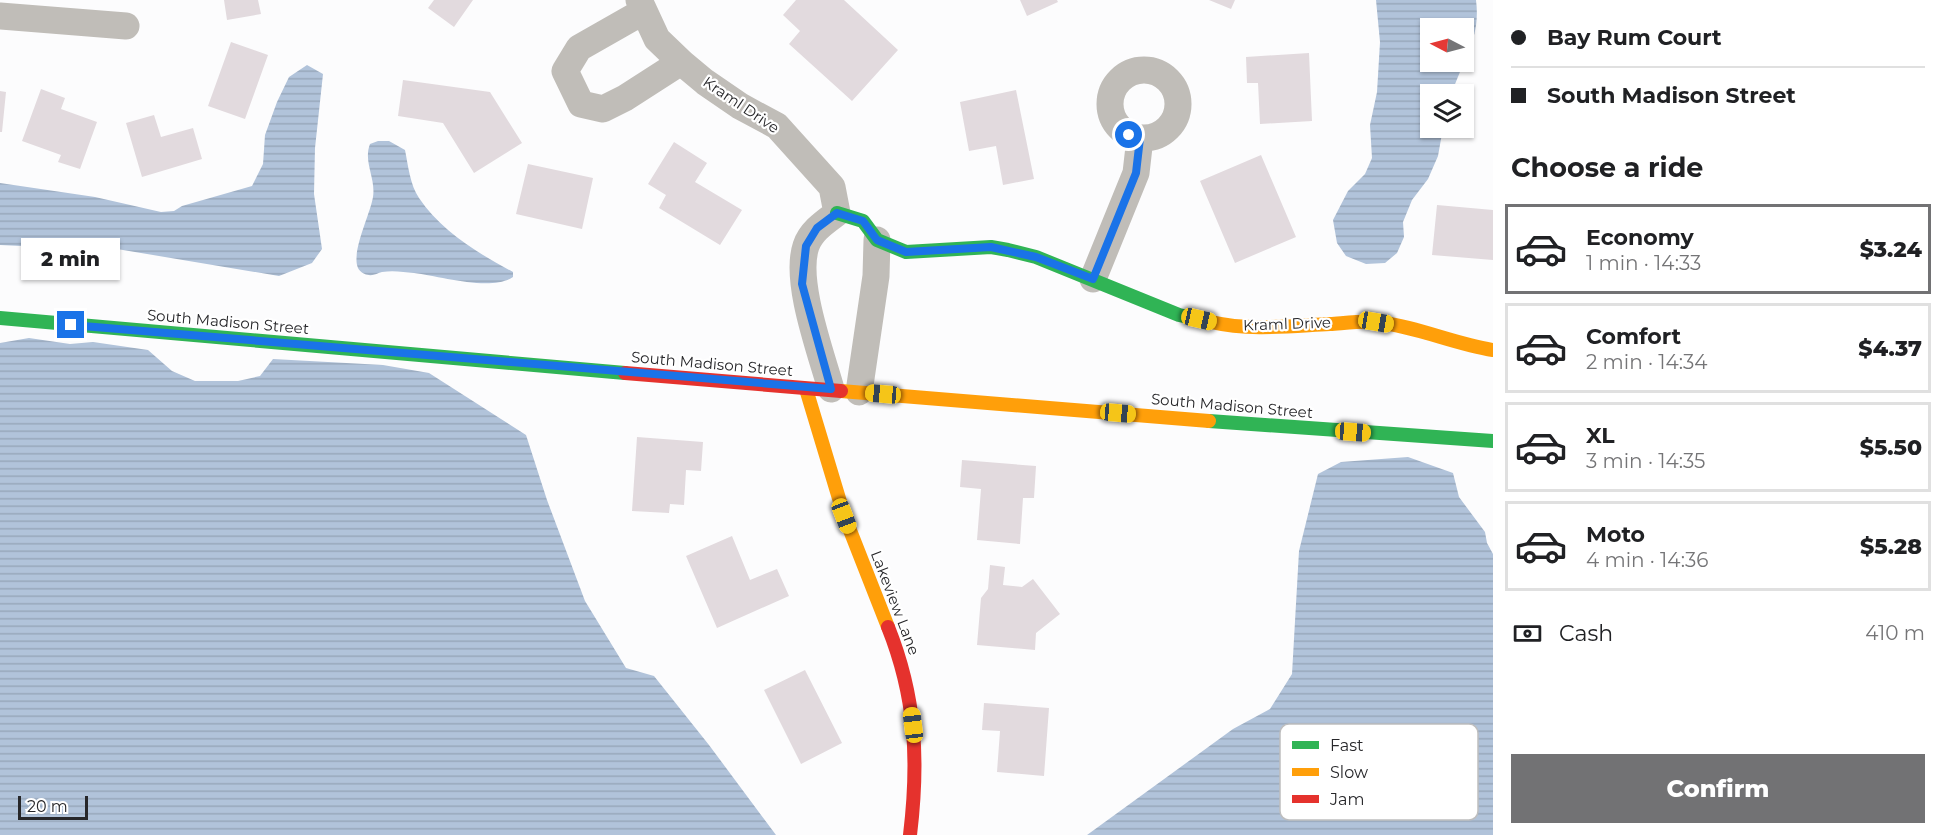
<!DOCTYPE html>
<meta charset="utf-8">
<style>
:root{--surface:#fff;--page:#f2f2f2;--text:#202124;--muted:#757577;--line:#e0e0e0;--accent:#727274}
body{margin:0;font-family:Montserrat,sans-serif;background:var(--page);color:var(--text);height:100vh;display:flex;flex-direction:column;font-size:22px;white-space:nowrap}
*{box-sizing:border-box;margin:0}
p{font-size:20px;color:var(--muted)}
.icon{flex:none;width:33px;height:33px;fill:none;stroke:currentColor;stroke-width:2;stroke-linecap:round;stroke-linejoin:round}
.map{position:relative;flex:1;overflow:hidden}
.side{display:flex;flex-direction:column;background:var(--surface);width:450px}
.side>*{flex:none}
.guide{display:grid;align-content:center;height:132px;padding:0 18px;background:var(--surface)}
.needle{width:39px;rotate:276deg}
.tools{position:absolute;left:1420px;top:18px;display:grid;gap:12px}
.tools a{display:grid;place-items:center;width:54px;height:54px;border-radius:0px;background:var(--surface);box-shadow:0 2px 4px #0004;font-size:30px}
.scale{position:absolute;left:18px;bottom:15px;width:70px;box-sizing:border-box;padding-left:6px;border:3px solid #27272a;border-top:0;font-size:16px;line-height:21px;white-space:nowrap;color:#27272a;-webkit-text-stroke:4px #fff;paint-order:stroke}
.end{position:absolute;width:27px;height:27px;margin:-14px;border:8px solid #1a73e8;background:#fff;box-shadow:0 0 0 3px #fff}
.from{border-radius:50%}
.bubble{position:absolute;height:42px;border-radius:0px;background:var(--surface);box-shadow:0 2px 4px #0004;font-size:20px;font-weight:800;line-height:42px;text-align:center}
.car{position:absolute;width:18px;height:36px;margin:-18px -9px;border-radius:8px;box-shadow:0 0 4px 2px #0007;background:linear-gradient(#f5c518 24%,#345 0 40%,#f5c518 0 76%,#345 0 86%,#f5c518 0)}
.guide b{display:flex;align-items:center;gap:21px;height:57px;font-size:22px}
.guide b+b{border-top:2px solid var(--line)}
.guide i{width:15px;height:15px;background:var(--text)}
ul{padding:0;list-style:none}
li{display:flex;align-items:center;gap:18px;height:90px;margin:0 12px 9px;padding:0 6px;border:3px solid var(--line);border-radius:0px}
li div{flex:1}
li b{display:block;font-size:22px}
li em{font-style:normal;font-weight:800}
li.selected{border-color:var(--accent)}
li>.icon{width:54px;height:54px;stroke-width:1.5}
h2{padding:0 18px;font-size:27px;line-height:72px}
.pay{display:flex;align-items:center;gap:15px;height:66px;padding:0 18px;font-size:22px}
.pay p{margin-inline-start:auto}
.primary-button{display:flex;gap:12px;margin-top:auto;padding:12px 18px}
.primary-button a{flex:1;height:69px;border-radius:0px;background:var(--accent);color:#fff;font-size:24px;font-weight:800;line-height:69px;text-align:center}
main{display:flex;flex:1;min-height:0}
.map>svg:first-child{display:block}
</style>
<main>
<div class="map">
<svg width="1493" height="835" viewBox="0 0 1493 835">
<defs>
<pattern id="water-rules" width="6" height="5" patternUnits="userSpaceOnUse" patternTransform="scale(1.5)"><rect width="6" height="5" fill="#b1c3da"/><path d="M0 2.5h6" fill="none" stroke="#98a8bb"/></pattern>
</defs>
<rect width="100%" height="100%" fill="#fcfcfd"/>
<path fill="url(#water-rules)" d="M1376 0H1476C1479 23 1474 41 1464 61V28H1431V62H1464L1451 94H1431V128H1443L1438 156 1428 179 1412 200 1403 222 1404 237 1397 253 1385 263 1366 264 1346 256 1337 243 1333 220 1348 191 1365 174 1372 158 1370 125 1377 92 1380 42Z
M307 65 323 74 315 148 314 194 322 249 312 263 279 276 81 243 59 253 43 247 0 245V183L95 197 161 212 174 211 182 206 252 186 263 164 265 135 277 102 289 77Z
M378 141H389L405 150C408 165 410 185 419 198 441 231 479 254 513 272V277C491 292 440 276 414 273 404 272 393 270 382 272 378 273 373 276 369 275 365 275 360 272 358 268 351 252 370 215 373 197 376 178 363 162 370 144Z
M29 338 70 344 93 342 148 350 172 371 195 381H238L260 376 273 359 383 365 429 373 526 435 547 500 585 601 626 668 654 676 709 745 776 835H0V343Z
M1408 457 1453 473 1459 497 1485 532 1487 543 1493 554V835H1087L1233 729 1270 709 1292 674 1299 551 1318 474 1341 462Z"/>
<path fill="#e2dade" d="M224 0H258L261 14 227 20Z
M434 0H473L454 27 428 8Z
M796 0H844L898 50 852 101 789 44 800 31 783 15Z
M1020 0H1057L1058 2 1027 16Z
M1209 0H1235L1231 9Z
M231 42 268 55 245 119 208 106Z
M1309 53 1312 121 1260 124 1258 83H1247L1246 57Z
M403 80 490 92 522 143 474 173 443 123 398 116Z
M41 89 65 98 61 109 97 122 80 169 58 162 61 155 22 141Z
M1016 90 1034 179 1003 185 996 146 969 151 960 102Z
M0 91 6 92 2 132H0Z
M154 115 161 137 193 128 202 159 142 177 126 123Z
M674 142 707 163 695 182 742 210 720 245 659 208 666 195 648 184Z
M1261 155 1296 237 1235 263 1200 181Z
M528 164 593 178 582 229 516 214Z
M1437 205 1493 210V260L1432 255Z
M637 437 703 442 701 471 686 470 684 505 670 504 669 513 632 511Z
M962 460 1036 466 1034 498H1023L1020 544 977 540 981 489 960 487Z
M732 536 750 580 777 569 789 596 717 628 686 556Z
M990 565 1005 567 1003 585 1022 587 1033 579 1060 614 1036 633 1035 650 977 645 981 598 988 589Z
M805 670 842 743 801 764 764 690Z
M984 703 1049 708 1044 776 997 772 1000 731 982 730Z"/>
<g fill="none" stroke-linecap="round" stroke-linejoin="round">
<path stroke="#c0bdb8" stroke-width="27" d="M639 0 657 39 681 62 705 82 740 106 777 126 832 187 837 213C825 222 811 231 806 246 794 281 821 353 831 389
M644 11 579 48 565 71 581 104 603 109 625 98 681 62
M0 16 126 26
M1110 104a34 34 0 1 1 68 0a34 34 0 1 1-68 0Z
M1093 279 1136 173 1140 138
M859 392 876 276 877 240"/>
<path stroke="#30b455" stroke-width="14" d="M837 213 863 221 877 240 906 252 991 247 1008 250 1036 257 1179 315 1211 322
M0 318 625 373
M1209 421 1493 441"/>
<path stroke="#ff9f0a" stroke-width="14" d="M1211 322C1250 331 1290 326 1330 324 1345 323 1361 321 1376 322 1416 326 1454 344 1493 350
M806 389 844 515 888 627
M841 391 1209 421"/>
<path stroke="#e5322d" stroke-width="14" d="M625 373 841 391
M888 627C916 697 919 760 910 835"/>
</g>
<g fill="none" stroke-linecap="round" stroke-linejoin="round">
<path stroke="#1a73e8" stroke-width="8" d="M71 325 831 389 802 284 806 246 817 228 837 213 863 221 877 240 906 252 991 247 1036 257 1093 279 1136 173 1140 138 1129 135"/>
</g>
<g text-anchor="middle" stroke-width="4.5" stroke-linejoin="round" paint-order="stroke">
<g font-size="15" fill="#27272a" stroke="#fff">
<text transform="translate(741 105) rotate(34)" y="5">Kraml Drive</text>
<text transform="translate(228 322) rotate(5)" y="5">South Madison Street</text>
<text transform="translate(1287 324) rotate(-2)" y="5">Kraml Drive</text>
<text transform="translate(712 364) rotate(5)" y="5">South Madison Street</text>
<text transform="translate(1232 406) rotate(5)" y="5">South Madison Street</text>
<text transform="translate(895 603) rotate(69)" y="5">Lakeview Lane</text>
</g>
</g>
<rect x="1280" y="724" width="198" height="96" rx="9" fill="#fff" stroke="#bebebf" stroke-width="1.5"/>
<rect x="1292" y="741" width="27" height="8" fill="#30b455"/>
<rect x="1292" y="768" width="27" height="8" fill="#ff9f0a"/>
<rect x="1292" y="795" width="27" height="8" fill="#e5322d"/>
<g font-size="16" fill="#27272a">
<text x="1330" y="751">Fast</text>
<text x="1330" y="778">Slow</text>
<text x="1330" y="805">Jam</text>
</g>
</svg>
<div class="tools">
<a><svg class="needle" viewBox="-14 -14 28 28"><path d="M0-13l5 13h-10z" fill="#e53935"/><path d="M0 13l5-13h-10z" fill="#757577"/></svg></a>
<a><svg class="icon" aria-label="layers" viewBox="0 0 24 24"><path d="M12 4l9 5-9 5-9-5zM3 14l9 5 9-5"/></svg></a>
</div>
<div class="scale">20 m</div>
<i class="end from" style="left:1129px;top:135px"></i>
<i class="end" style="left:71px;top:325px"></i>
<div class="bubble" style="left:21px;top:238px;width:99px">2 min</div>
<i class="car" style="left:1199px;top:319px;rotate:103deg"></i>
<i class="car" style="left:1376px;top:322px;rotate:100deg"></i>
<i class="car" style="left:883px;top:394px;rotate:275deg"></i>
<i class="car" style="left:1118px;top:413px;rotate:95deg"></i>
<i class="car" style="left:1353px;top:432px;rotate:94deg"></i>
<i class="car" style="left:844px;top:516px;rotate:159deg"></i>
<i class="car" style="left:913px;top:725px;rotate:353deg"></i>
</div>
<section class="side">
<div class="guide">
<b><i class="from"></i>Bay Rum Court</b>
<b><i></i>South Madison Street</b>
</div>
<h2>Choose a ride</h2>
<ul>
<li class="selected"><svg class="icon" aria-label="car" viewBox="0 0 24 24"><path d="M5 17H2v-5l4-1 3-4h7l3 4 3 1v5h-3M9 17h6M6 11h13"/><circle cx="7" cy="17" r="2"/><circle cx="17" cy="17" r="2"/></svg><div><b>Economy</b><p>1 min · 14:33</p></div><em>$3.24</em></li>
<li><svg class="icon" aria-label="car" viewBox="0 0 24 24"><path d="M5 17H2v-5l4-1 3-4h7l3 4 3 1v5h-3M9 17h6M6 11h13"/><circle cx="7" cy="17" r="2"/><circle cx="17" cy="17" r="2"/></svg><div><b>Comfort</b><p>2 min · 14:34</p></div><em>$4.37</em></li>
<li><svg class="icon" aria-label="car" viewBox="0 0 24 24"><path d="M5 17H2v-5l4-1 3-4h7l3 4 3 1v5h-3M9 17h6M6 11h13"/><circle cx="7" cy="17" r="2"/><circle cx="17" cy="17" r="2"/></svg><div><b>XL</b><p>3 min · 14:35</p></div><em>$5.50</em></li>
<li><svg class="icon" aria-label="car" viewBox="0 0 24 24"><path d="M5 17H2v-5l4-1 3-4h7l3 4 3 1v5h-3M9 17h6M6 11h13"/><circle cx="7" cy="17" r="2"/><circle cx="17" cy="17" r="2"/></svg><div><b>Moto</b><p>4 min · 14:36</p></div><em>$5.28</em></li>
</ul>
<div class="pay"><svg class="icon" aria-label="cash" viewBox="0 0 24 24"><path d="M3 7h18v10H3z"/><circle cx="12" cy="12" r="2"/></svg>Cash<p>410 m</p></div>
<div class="primary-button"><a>Confirm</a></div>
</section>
</main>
